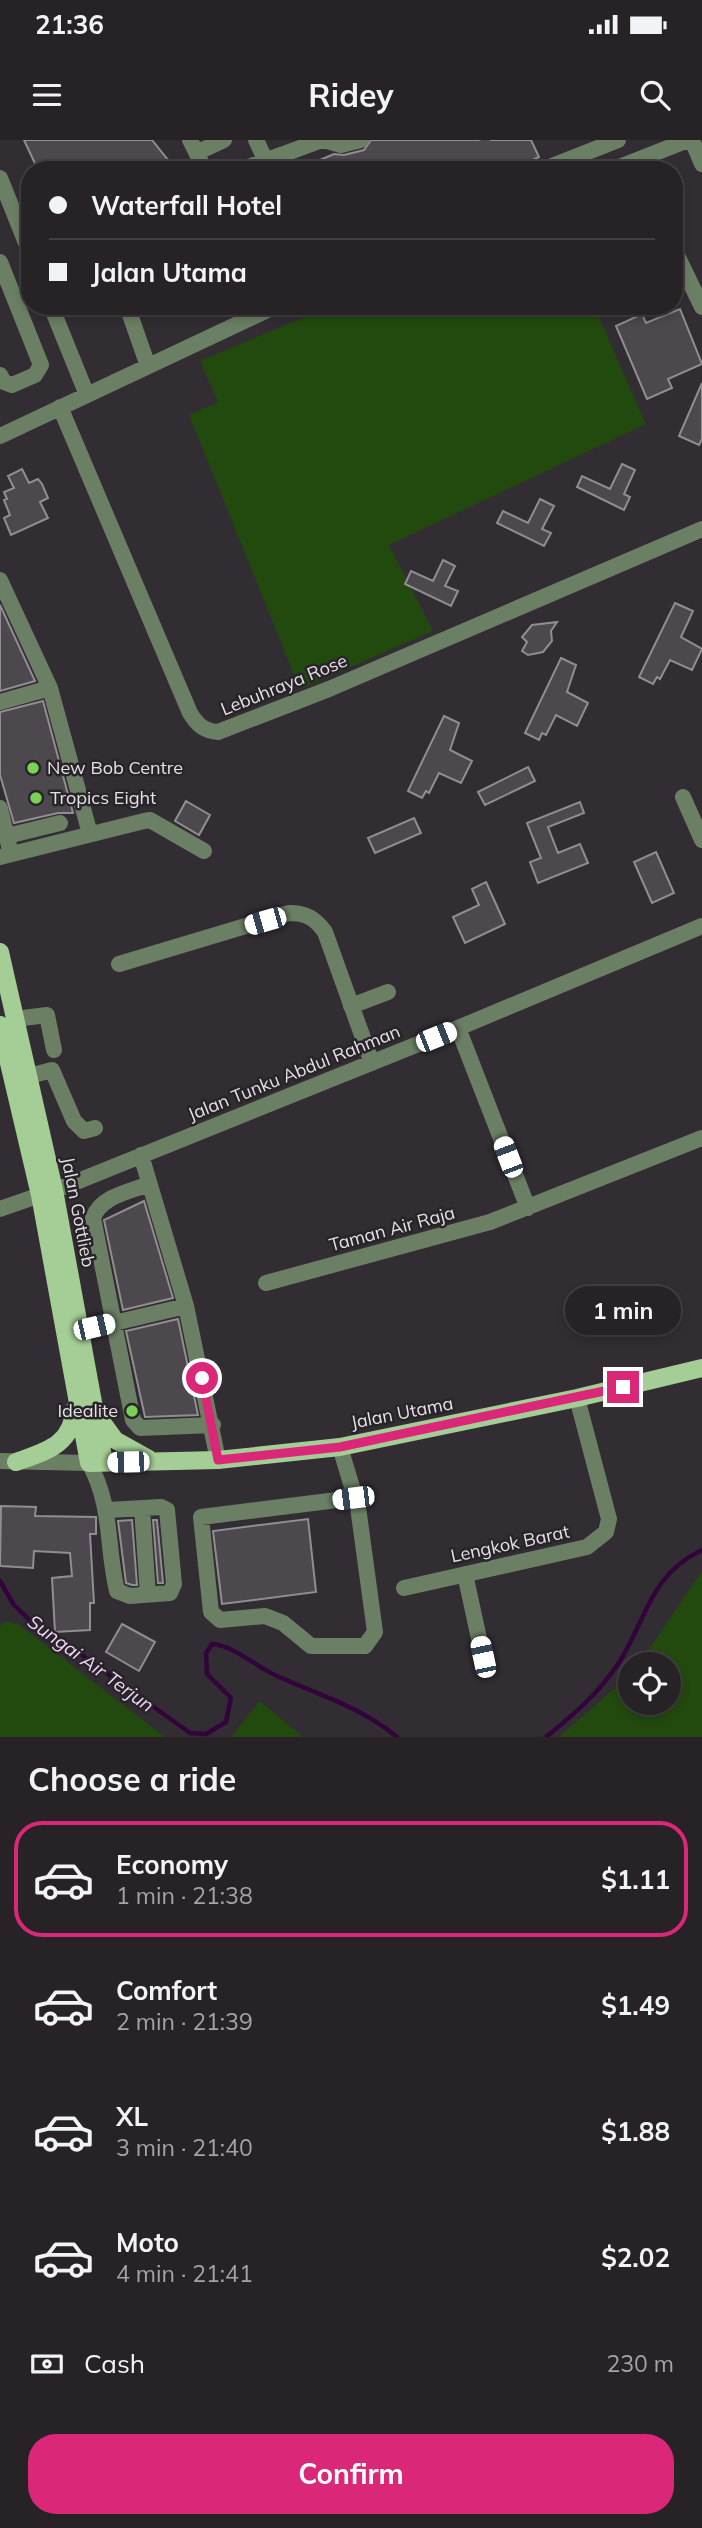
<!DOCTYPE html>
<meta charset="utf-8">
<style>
:root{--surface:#262226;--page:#2e2a2e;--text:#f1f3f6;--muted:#a4a4a7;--line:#423f43;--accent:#db2777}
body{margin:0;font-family:Mulish,sans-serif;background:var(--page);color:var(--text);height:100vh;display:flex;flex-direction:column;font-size:26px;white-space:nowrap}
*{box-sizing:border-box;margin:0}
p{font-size:23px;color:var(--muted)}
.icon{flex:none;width:38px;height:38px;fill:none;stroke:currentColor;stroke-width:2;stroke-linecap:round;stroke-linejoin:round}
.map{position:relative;height:1597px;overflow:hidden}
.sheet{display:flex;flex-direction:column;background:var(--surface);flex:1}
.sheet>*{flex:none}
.guide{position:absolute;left:21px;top:21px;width:662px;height:154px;border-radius:28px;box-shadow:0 4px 10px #0003,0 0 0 2px var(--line);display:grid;align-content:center;height:154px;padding:0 28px;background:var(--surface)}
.tools{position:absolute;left:618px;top:1512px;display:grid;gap:14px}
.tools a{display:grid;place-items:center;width:63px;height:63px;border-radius:50%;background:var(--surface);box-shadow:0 4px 10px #0003,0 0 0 2px var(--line);font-size:35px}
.end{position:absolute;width:32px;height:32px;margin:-16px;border:9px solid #db2777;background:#fff;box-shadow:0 0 0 4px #fff}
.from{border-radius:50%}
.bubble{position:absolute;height:49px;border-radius:24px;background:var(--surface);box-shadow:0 4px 10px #0003,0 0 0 2px var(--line);font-size:23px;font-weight:700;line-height:49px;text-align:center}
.car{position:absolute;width:21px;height:42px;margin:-21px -10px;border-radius:9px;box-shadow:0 0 5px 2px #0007;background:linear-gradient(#fff 24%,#345 0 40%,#fff 0 76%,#345 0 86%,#fff 0)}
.guide b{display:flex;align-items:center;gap:24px;height:66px;font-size:26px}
.guide b+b{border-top:2px solid var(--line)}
.guide i{width:18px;height:18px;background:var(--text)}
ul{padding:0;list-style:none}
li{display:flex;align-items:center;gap:21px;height:116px;margin:0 14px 10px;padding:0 14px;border:4px solid transparent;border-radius:28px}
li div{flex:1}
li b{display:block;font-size:26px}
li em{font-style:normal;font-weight:700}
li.on{border-color:var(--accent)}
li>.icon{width:63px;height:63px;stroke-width:1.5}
h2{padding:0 28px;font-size:32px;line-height:84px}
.pay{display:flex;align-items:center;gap:18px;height:77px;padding:0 28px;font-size:26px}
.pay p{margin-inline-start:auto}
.action{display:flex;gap:14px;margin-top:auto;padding:14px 28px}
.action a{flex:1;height:80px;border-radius:28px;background:var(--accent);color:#fff;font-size:28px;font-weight:700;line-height:80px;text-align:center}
.status{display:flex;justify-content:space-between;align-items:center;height:49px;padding:0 35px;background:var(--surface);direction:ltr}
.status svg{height:19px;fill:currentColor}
header{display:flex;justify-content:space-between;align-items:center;height:91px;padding:0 28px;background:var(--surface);font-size:32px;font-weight:700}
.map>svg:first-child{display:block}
</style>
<div class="status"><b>21:36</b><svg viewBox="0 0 49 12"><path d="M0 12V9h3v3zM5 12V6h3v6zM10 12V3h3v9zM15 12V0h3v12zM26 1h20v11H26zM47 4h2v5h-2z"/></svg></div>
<header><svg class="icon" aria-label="menu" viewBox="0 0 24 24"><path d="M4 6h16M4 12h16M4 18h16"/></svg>Ridey<svg class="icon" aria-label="search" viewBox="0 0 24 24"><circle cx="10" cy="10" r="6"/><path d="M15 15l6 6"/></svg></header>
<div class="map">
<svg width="702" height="1597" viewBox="0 0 702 1597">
<rect width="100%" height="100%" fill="#322d33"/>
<path fill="#22490e" d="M331 166H594L646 284 389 405 433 491 300 549 189 275 218 262 200 221Z
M702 1431V1597H559L630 1535V1563H668V1524H639Z
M6 1481 18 1484 165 1597H0V1486Z
M260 1561 303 1597H231Z"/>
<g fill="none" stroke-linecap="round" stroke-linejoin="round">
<path stroke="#32043b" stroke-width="4.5" d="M0 1441 14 1465 38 1488 72 1508 190 1593 206 1594 226 1582 231 1558 207 1534 206 1513 212 1504C232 1505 256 1526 275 1535 318 1555 360 1566 397 1597
M546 1597C573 1575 598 1554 618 1524 646 1481 650 1434 702 1410"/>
</g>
<path fill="#4d484e" stroke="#928c93" stroke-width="2" d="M24 0H152L176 30H38Z
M371 0H531L539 17 511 30H296L334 14 344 15 364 10Z
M680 169 702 224 668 239 672 248 647 259 616 186 642 174 646 183Z
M702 243V299L699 305 679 296Z
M622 324 635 330 624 354 630 357 624 370 577 347 582 336 610 349Z
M22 329 29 343 38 339 42 344 48 358 40 362 48 378 11 395 4 378 10 375 4 360 7 359 4 352 14 348 8 336Z
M540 359 554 366 542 389 551 393 544 406 497 383 503 371 528 383Z
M443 420 455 426 445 446 458 451 451 466 405 444 411 431 433 441Z
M675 463 693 471 681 497 702 509 692 530 670 520 660 539 657 537 653 544 639 537Z
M0 465 35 541 0 551Z
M557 482 551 491 552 501 543 512 528 515 522 511 527 502 522 497 532 485Z
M561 518 576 525 567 552 588 563 577 586 556 575 546 595 542 593 539 600 525 593Z
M43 561 73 673H58L14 683 0 635V572Z
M444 576 459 583 450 610 472 621 461 643 439 633 429 653 426 651 422 658 408 651Z
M528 627 535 641 485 665 478 652Z
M186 661 210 675 199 695 175 681Z
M580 662 584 673 548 687 558 713 580 704 588 723 538 743 530 722 541 718 527 683Z
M414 678 421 693 375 713 368 698Z
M656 712 674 753 652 763 634 722Z
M486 742 505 784 465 803 453 777 479 765 472 749Z
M144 1061 173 1158 123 1170 104 1080Z
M178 1179 198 1275 145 1277 126 1191Z
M1 1366 36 1367 35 1376 96 1377V1394H90L94 1463H90V1490L55 1492 52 1438 72 1436 70 1413 34 1411 33 1428 0 1426Z
M308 1379 316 1452 222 1464 213 1391Z
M132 1380 137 1445H132L126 1443 118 1381Z
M153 1380H157L163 1443H158Z
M122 1484 155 1502 139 1531 106 1512Z"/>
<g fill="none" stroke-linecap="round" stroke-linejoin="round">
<path stroke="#4d484e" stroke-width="16" stroke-dasharray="16 8" stroke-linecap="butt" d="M481 0 494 30"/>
<path stroke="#6b7f64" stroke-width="16" d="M190 0 205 30
M256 0 265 19
M324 0 341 5 361 0
M692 0 702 24
M198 12 224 0
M240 30 322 0
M542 30 618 0
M612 30 688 0
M0 38 30 113
M674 109 702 167
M0 122 41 225 35 235 12 245 4 242 0 235
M51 166 87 255
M127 166 148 226
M54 172 72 166
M60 267 190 573C197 584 203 591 218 592L329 549 702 389
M0 296 276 166
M0 440 50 548 90 694
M0 562 50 548
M683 657 702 700
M0 668 9 706
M7 696 60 683
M0 717 144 681 150 680 204 711
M119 824 289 773C306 773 315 778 325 792L372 923
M351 866 388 852
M15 879 47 875 54 910
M458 888 528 1068
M29 936 52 930 74 981 84 991 95 988
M141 1015 186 1166 218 1320
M149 1044C129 1052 101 1056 93 1078L133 1280 140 1288 213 1285
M0 1069 66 1046 458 888 702 786
M266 1143 490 1082 702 998
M80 1191 186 1166
M340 1307 358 1367 375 1492 365 1506H311L283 1483 265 1476 220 1480 211 1472 201 1377 353 1358
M0 1321 89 1323C113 1367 106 1405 117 1451L130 1456 170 1453 174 1444 167 1370 161 1367 108 1370
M142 1368 148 1455
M465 1434 483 1517
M404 1448 587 1407 606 1392 609 1379 577 1258"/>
<path stroke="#a5ce96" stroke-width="18" d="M0 812 54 1050 104 1322
M0 885 40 1055 89 1323 218 1320 340 1307 577 1258 702 1228
M99 1278 115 1300 149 1319
M16 1322C47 1311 72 1305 75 1268"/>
</g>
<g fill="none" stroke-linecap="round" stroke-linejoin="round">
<path stroke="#db2777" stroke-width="9" d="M202 1238 218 1320 340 1307 623 1247"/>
</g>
<g fill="#7bd156" stroke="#282429" stroke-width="2.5">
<circle cx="33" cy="628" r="7"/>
<circle cx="36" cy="658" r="7"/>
<circle cx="132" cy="1271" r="7"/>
</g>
<g text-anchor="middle" stroke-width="5" stroke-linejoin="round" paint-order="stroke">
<g font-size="18" fill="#e4e1e4" stroke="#282429">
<text transform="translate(284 545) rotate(-22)" y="6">Lebuhraya Rose</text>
<text transform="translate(294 933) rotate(-22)" y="6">Jalan Tunku Abdul Rahman</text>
<text transform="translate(78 1072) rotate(79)" y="6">Jalan Gottlieb</text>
<text transform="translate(392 1089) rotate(-15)" y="6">Taman Air Raja</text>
<text transform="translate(402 1273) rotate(-11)" y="6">Jalan Utama</text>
<text transform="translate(510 1404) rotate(-12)" y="6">Lengkok Barat</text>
</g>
<g font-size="18" fill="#e4e1e4" stroke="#282429" text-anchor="start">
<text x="47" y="634">New Bob Centre</text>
<text x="50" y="664">Tropics Eight</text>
<text x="118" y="1277" text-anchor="end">Idealite</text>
</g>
<g font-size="19" font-style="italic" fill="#f2d6f8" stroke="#282429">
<text transform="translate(91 1523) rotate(36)" y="7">Sungai Air Terjun</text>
</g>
</g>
</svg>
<div class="tools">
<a><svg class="icon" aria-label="locate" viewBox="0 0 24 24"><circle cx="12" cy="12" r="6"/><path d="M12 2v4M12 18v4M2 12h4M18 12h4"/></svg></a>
</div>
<i class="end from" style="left:202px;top:1238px"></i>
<i class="end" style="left:623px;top:1247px"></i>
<div class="bubble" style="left:565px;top:1146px;width:116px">1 min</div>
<i class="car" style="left:265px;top:781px;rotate:254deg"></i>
<i class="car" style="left:436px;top:897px;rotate:68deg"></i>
<i class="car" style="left:508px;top:1017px;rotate:339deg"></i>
<i class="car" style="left:94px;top:1187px;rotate:77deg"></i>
<i class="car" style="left:128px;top:1322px;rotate:269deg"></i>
<i class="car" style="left:353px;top:1358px;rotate:263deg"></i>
<i class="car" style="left:483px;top:1517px;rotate:348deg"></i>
<div class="guide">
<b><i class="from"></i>Waterfall Hotel</b>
<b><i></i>Jalan Utama</b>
</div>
</div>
<section class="sheet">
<h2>Choose a ride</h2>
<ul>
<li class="on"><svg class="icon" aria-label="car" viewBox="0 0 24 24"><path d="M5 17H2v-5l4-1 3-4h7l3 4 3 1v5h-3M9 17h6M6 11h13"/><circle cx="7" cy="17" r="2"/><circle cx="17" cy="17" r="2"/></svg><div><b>Economy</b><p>1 min · 21:38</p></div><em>$1.11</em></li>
<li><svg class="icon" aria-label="car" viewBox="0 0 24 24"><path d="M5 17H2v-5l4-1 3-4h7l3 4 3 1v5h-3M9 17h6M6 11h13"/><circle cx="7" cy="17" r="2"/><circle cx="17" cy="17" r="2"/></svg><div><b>Comfort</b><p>2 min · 21:39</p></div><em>$1.49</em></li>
<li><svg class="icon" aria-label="car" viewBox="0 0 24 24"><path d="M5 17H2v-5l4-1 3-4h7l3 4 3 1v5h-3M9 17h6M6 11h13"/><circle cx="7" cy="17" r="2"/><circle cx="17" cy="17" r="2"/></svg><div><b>XL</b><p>3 min · 21:40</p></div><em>$1.88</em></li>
<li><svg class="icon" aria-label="car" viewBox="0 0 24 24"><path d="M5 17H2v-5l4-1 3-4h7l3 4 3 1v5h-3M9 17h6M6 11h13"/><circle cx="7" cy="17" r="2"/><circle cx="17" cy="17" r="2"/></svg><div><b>Moto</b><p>4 min · 21:41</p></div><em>$2.02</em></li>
</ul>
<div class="pay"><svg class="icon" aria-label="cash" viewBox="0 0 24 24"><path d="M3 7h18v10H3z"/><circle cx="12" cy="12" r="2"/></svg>Cash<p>230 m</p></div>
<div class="action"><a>Confirm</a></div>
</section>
